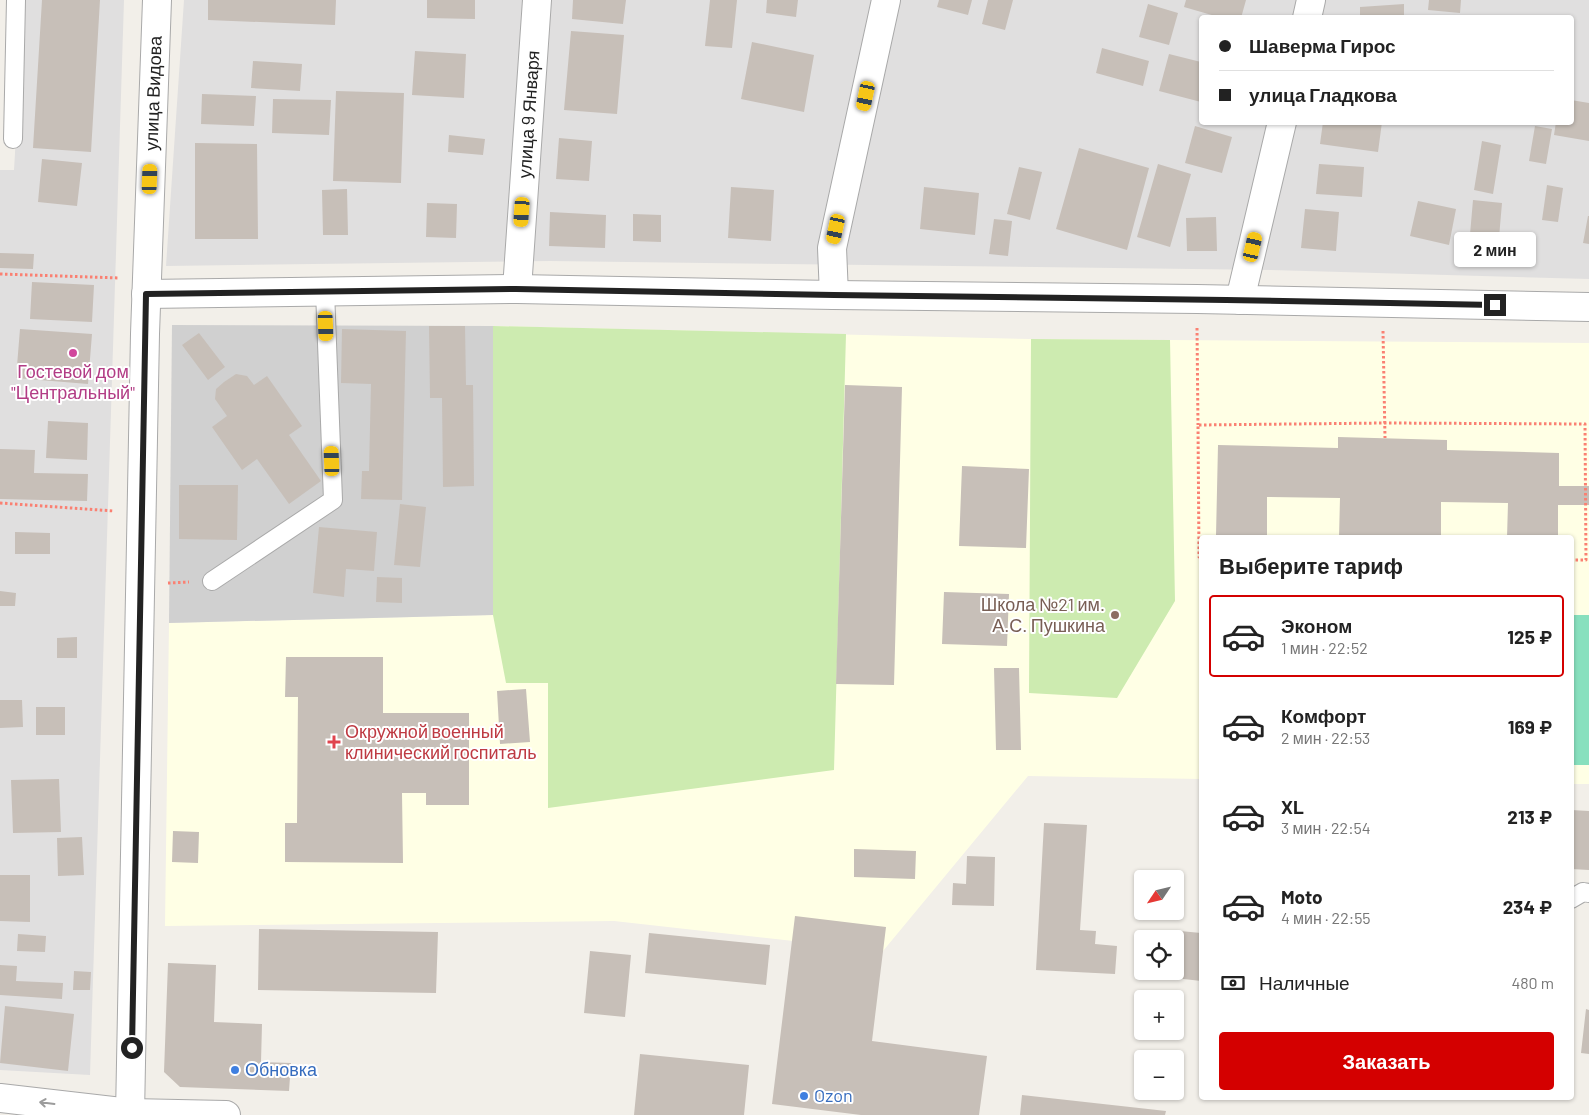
<!DOCTYPE html>
<html lang="ru">
<meta charset="utf-8">
<style>
:root{--surface:#fff;--page:#f2f2f2;--text:#222;--muted:#767676;--line:#e0e0e0;--accent:#d40000}
body{margin:0;font-family:Barlow,sans-serif;background:var(--page);color:var(--text);height:100vh;display:flex;flex-direction:column;font-size:19px;white-space:nowrap}
*{box-sizing:border-box;margin:0}
p{font-size:16px;color:var(--muted)}
.icon{flex:none;width:28px;height:28px;fill:none;stroke:currentColor;stroke-width:2;stroke-linecap:round;stroke-linejoin:round}
.map{position:relative;flex:1;overflow:hidden}
.sheet{position:absolute;left:1199px;top:535px;width:375px;height:565px;display:flex;flex-direction:column;background:var(--surface);border-radius:5px;box-shadow:0 1px 4px #0004}
.sheet>*{flex:none}
.hud{position:absolute;left:1199px;top:15px;width:375px;height:110px;border-radius:5px;box-shadow:0 1px 4px #0004;display:grid;align-content:center;height:110px;padding:0 20px;background:var(--surface)}
.needle{width:32px;rotate:235deg}
.buttons{position:absolute;left:1134px;top:870px;display:grid;gap:10px}
.buttons a{display:grid;place-items:center;width:50px;height:50px;border-radius:5px;background:var(--surface);box-shadow:0 1px 4px #0004;font-size:25px}
.end{position:absolute;width:22px;height:22px;margin:-11px;border:6px solid #222;background:#fff;box-shadow:0 0 0 2px #fff}
.from{border-radius:50%}
.bubble{position:absolute;height:35px;border-radius:5px;background:var(--surface);box-shadow:0 1px 4px #0004;font-size:16px;font-weight:700;line-height:35px;text-align:center}
.car{position:absolute;width:15px;height:30px;margin:-15px -8px;border-radius:6px;box-shadow:0 0 4px 1px #0007;background:linear-gradient(#f5c518 24%,#345 0 40%,#f5c518 0 76%,#345 0 86%,#f5c518 0)}
.hud b{display:flex;align-items:center;gap:18px;height:48px;font-size:19px}
.hud b+b{border-top:1px solid var(--line)}
.hud i{width:12px;height:12px;background:var(--text)}
ul{padding:0;list-style:none}
li{display:flex;align-items:center;gap:15px;height:82px;margin:0 10px 8px;padding:0 10px;border:2px solid transparent;border-radius:5px}
li div{flex:1}
li b{display:block;font-size:19px}
li em{font-style:normal;font-weight:700}
li.on{border-color:var(--accent)}
li>.icon{width:45px;height:45px;stroke-width:1.5}
h2{padding:0 20px;font-size:22px;line-height:60px}
.pay{display:flex;align-items:center;gap:12px;height:55px;padding:0 20px;font-size:19px}
.pay p{margin-inline-start:auto}
.button{display:flex;gap:10px;margin-top:auto;padding:10px 20px}
.button a{flex:1;height:58px;border-radius:5px;background:var(--accent);color:#fff;font-size:20px;font-weight:700;line-height:58px;text-align:center}
.map>svg:first-child{display:block}
</style>
<div class="map">
<svg width="1589" height="1115" viewBox="0 0 1589 1115">
<rect width="100%" height="100%" fill="#f2efe9"/>
<path fill="#e0dfdf" fill-rule="evenodd" d="M24 0H124L90 1075 0 1070V170H14Z
M184 0H1589V279L1271 270 550 261 166 266ZM1201 18H1571V122H1201Z"/>
<path fill="#ffffe5" d="M493 326 1031 339 1589 343V784H1571V538H1201V779L1028 776 883 951 614 921 165 926 169 623 493 615Z"/>
<path fill="#d0d0d0" d="M172 325 493 326V615L169 623Z"/>
<path fill="#cdebb0" d="M493 326 846 334 834 770 548 808V683H506L493 615Z
M1031 339 1170 340 1175 601 1117 698 1029 693Z"/>
<path fill="#88e0be" d="M1571 615H1589V765H1571Z"/>
<path fill="#c7bfb8" d="M42 0H100L91 152 33 148Z
M208 0H336L335 25 208 20Z
M427 0H475V19L427 18Z
M573 0H626L623 24 572 19Z
M710 0H737L732 48 705 46Z
M767 0H798L796 17 766 13Z
M939 0H972L968 15 937 7Z
M988 0H1013L1005 30 982 24Z
M1186 0H1246L1241 18H1222L1184 7Z
M1429 0H1461L1460 13 1428 10Z
M1148 4 1178 13 1169 45 1139 37Z
M1404 4V18H1360V7Z
M571 31 624 35 617 114 564 110Z
M752 42 814 55 804 112 741 99Z
M1102 48 1149 61 1143 86 1096 73Z
M415 51 466 54 464 98 412 95Z
M1169 54 1201 62V102L1159 91Z
M253 61 302 64 300 91 251 88Z
M336 91 404 93 401 183 333 181Z
M202 94 256 96 254 126 201 124Z
M273 99 331 100 329 135 272 133Z
M1571 100 1589 103V141L1554 135 1556 122H1571Z
M1323 122H1382L1378 152 1320 144Z
M1195 126 1232 137 1222 173 1185 163Z
M1535 126 1552 129 1546 164 1529 161Z
M449 135 485 139 483 155 448 152Z
M559 138 592 141 589 181 556 179Z
M1482 141 1501 145 1493 194 1474 190Z
M195 143 257 144 258 239H195Z
M1079 148 1149 168 1127 250 1056 229Z
M42 159 82 163 77 206 38 202Z
M1158 164 1191 174 1170 247 1137 237Z
M1319 164 1364 167 1362 197 1316 194Z
M1019 167 1042 172 1030 220 1007 214Z
M1547 185 1563 188 1558 222 1542 220Z
M731 187 774 190 771 241 728 238Z
M924 187 979 193 975 235 920 229Z
M347 189 348 235H323L322 190Z
M1473 200 1502 203 1498 249 1469 246Z
M1418 201 1456 209 1449 245 1410 236Z
M427 203 457 204 456 238 426 237Z
M1305 209 1339 212 1336 251 1301 248Z
M550 212 606 215 605 248 549 246Z
M633 214 661 215V242L633 241Z
M1588 216H1589V244L1583 243Z
M1216 217 1217 251H1187L1186 218Z
M994 219 1012 221 1008 256 989 254Z
M0 253 34 254 33 269 0 268Z
M32 282 94 285 92 322 30 319Z
M429 326H465L466 385H473L474 486 443 487 442 398H430Z
M20 329 92 334 88 384 16 378Z
M342 329 406 331 402 500 361 499 362 471H369L371 384 341 383Z
M199 333 225 367 208 380 182 345Z
M236 374 247 376 254 385 267 376 302 426 289 435 321 481 289 504 257 459 242 470 212 427 227 416 215 399 216 389 224 382Z
M845 385 902 387 894 685 836 684Z
M48 421 88 423 87 460 46 458Z
M1338 437 1447 440V450L1559 453V486H1589V505H1558V538H1507L1508 503 1441 502V538H1339L1340 498 1267 497V537L1216 536 1218 445 1338 448Z
M0 449 35 450 34 473 88 474 87 501 0 499Z
M962 466 1029 469 1026 548 959 546Z
M179 485H238L237 540 179 539Z
M400 504 426 507 420 567 394 565Z
M319 527 377 532 374 571 346 569 344 597 313 593Z
M15 532 50 533V554H15Z
M377 577 402 578V603L376 602Z
M0 591 16 593 15 606H0Z
M944 592 1009 594 1007 646 942 644Z
M77 637V658H57V638Z
M286 657H383V713H469V805H426V793H402L403 863 285 862V823H297L298 697H285Z
M994 668H1019L1021 750H996Z
M526 689 530 742 500 744 497 691Z
M0 700H22L23 727 0 728Z
M36 707H65V735H36Z
M59 779 61 832 13 833 11 780Z
M1571 810 1589 811V870L1571 869Z
M1044 823 1087 825 1080 930 1096 931 1095 944 1117 946 1115 974 1036 970Z
M173 831 199 832 198 863 172 862Z
M82 837 84 875 58 876 57 838Z
M854 849 916 851 915 879 854 877Z
M967 856 995 857 994 906 952 905 953 883 966 884Z
M0 875H30V922L0 921Z
M795 916 886 927 872 1041 987 1056 979 1115H861L772 1104Z
M259 929 438 932 436 993 258 990Z
M1180 931 1201 933V981L1175 978Z
M649 933 770 945 766 985 645 973Z
M18 934 46 936 45 952 17 951Z
M590 951 631 955 625 1017 584 1013Z
M168 963 216 965 214 1022 262 1024 261 1062 291 1063 289 1091 180 1087 164 1072Z
M0 965 17 966 16 981 63 983 62 999 0 995Z
M74 971 91 972 90 990H73Z
M5 1006 74 1014 68 1071 0 1063Z
M1586 1009 1589 1010V1054L1581 1053Z
M640 1054 749 1065 744 1115H634Z
M1022 1095 1166 1111 1165 1115H1020Z"/>
<g fill="none" stroke-linecap="round" stroke-linejoin="round">
<defs>
<path id="service" d="M13 139 16 0
M212 581 333 500 325 291
M1571 899 1583 892 1589 893"/>
<g id="minor">
<path d="M1307 18 1311 0"/>
<path id="s1" d="M517 289 537 0"/>
<path d="M146 294 517 289 834 295 1197 299 1589 307"/>
<path d="M834 295 832 248 886 0"/>
<path d="M1240 300 1282 122"/>
<path d="M130 1113 226 1115"/>
</g>
<g id="tertiary">
<path d="M0 1098 130 1113"/>
<path id="s2" d="M130 1115 145 334 157 0"/>
</g>
</defs>
<use href="#service" stroke="#a9a9a9" stroke-width="20"/>
<use href="#minor" stroke="#a9a9a9" stroke-width="30"/>
<use href="#tertiary" stroke="#a9a9a9" stroke-width="30"/>
<path stroke="#fa8072" stroke-width="3" stroke-dasharray="2.5 2.5" stroke-linecap="butt" d="M0 274 119 278
M1197 328 1198 425
M1383 331 1385 438
M0 503 114 511
M1201 557H1199L1198 425 1385 423 1585 424 1586 560H1571
M168 583 189 582"/>
<use href="#service" stroke="#fff" stroke-width="18"/>
<use href="#minor" stroke="#fff" stroke-width="28"/>
<use href="#tertiary" stroke="#fff" stroke-width="28"/>
</g>
<defs><path id="oneway-shaft" d="M-6 0H5M1.5-3L5.5 0L1.5 3" fill="none" stroke-width="1.6" stroke-linecap="round" stroke-linejoin="round" transform="scale(1.25)"/></defs>
<use stroke="#9c9c9c" href="#oneway-shaft" transform="translate(47 1103) rotate(-173)"/>
<g fill="none" stroke-linecap="round" stroke-linejoin="round">
<path stroke="#222" stroke-width="6" d="M132 1048 146 294 516 289 834 295 1226 300 1495 305"/>
</g>
<circle fill="#d1479c" stroke="#fff" stroke-width="2" cx="73" cy="353" r="5"/>
<circle fill="#8d6e63" stroke="#fff" stroke-width="2" cx="1115" cy="615" r="5"/>
<path fill="#e0444e" stroke="#fff" stroke-width="2" d="M331.5 734.5h5v5h5v5h-5v5h-5v-5h-5v-5h5z"/>
<g fill="#3f7fe0" stroke="#fff" stroke-width="2">
<circle cx="235" cy="1070" r="5"/>
<circle cx="804" cy="1096" r="5"/>
</g>
<g text-anchor="middle" stroke-width="4" stroke-linejoin="round" paint-order="stroke">
<g font-size="18" fill="#222" stroke="#fff">
<text dy="6" stroke="none"><textPath href="#s2" startOffset="1022">улица Видова</textPath></text>
<text dy="6" stroke="none"><textPath href="#s1" startOffset="175">улица 9 Января</textPath></text>
</g>
<g font-size="18" fill="#b23c85" stroke="#fff">
<text x="73" y="378">Гостевой дом<tspan x="73" dy="21">"Центральный"</tspan></text>
</g>
<g font-size="18" fill="#785e54" stroke="#fff" text-anchor="end">
<text x="1105" y="611">Школа №21 им.<tspan x="1105" dy="21">А.С. Пушкина</tspan></text>
</g>
<g font-size="18" fill="#be3a42" stroke="#fff" text-anchor="start">
<text x="345" y="738">Окружной военный<tspan x="345" dy="21">клинический госпиталь</tspan></text>
</g>
<g font-size="18" fill="#366cbe" stroke="#fff" text-anchor="start">
<text x="245" y="1076">Обновка</text>
<text x="814" y="1102">Ozon</text>
</g>
</g>
</svg>
<div class="buttons">
<a><svg class="needle" viewBox="-14 -14 28 28"><path d="M0-13l5 13h-10z" fill="#e53935"/><path d="M0 13l5-13h-10z" fill="#767676"/></svg></a>
<a><svg class="icon" aria-label="locate" viewBox="0 0 24 24"><circle cx="12" cy="12" r="6"/><path d="M12 2v4M12 18v4M2 12h4M18 12h4"/></svg></a>
<a>+</a>
<a>−</a>
</div>
<i class="end from" style="left:132px;top:1048px"></i>
<i class="end" style="left:1495px;top:305px"></i>
<div class="bubble" style="left:1454px;top:232px;width:82px">2 мин</div>
<i class="car" style="left:866px;top:96px;rotate:192deg"></i>
<i class="car" style="left:150px;top:179px;rotate:2deg"></i>
<i class="car" style="left:522px;top:212px;rotate:184deg"></i>
<i class="car" style="left:836px;top:229px;rotate:192deg"></i>
<i class="car" style="left:1253px;top:247px;rotate:13deg"></i>
<i class="car" style="left:326px;top:326px;rotate:178deg"></i>
<i class="car" style="left:332px;top:461px;rotate:358deg"></i>
<div class="hud">
<b><i class="from"></i>Шаверма Гирос</b>
<b><i></i>улица Гладкова</b>
</div>
<section class="sheet">
<h2>Выберите тариф</h2>
<ul>
<li class="on"><svg class="icon" aria-label="car" viewBox="0 0 24 24"><path d="M5 17H2v-5l4-1 3-4h7l3 4 3 1v5h-3M9 17h6M6 11h13"/><circle cx="7" cy="17" r="2"/><circle cx="17" cy="17" r="2"/></svg><div><b>Эконом</b><p>1 мин · 22:52</p></div><em>125 ₽</em></li>
<li><svg class="icon" aria-label="car" viewBox="0 0 24 24"><path d="M5 17H2v-5l4-1 3-4h7l3 4 3 1v5h-3M9 17h6M6 11h13"/><circle cx="7" cy="17" r="2"/><circle cx="17" cy="17" r="2"/></svg><div><b>Комфорт</b><p>2 мин · 22:53</p></div><em>169 ₽</em></li>
<li><svg class="icon" aria-label="car" viewBox="0 0 24 24"><path d="M5 17H2v-5l4-1 3-4h7l3 4 3 1v5h-3M9 17h6M6 11h13"/><circle cx="7" cy="17" r="2"/><circle cx="17" cy="17" r="2"/></svg><div><b>XL</b><p>3 мин · 22:54</p></div><em>213 ₽</em></li>
<li><svg class="icon" aria-label="car" viewBox="0 0 24 24"><path d="M5 17H2v-5l4-1 3-4h7l3 4 3 1v5h-3M9 17h6M6 11h13"/><circle cx="7" cy="17" r="2"/><circle cx="17" cy="17" r="2"/></svg><div><b>Moto</b><p>4 мин · 22:55</p></div><em>234 ₽</em></li>
</ul>
<div class="pay"><svg class="icon" aria-label="cash" viewBox="0 0 24 24"><path d="M3 7h18v10H3z"/><circle cx="12" cy="12" r="2"/></svg>Наличные<p>480 m</p></div>
<div class="button"><a>Заказать</a></div>
</section>
</div>
